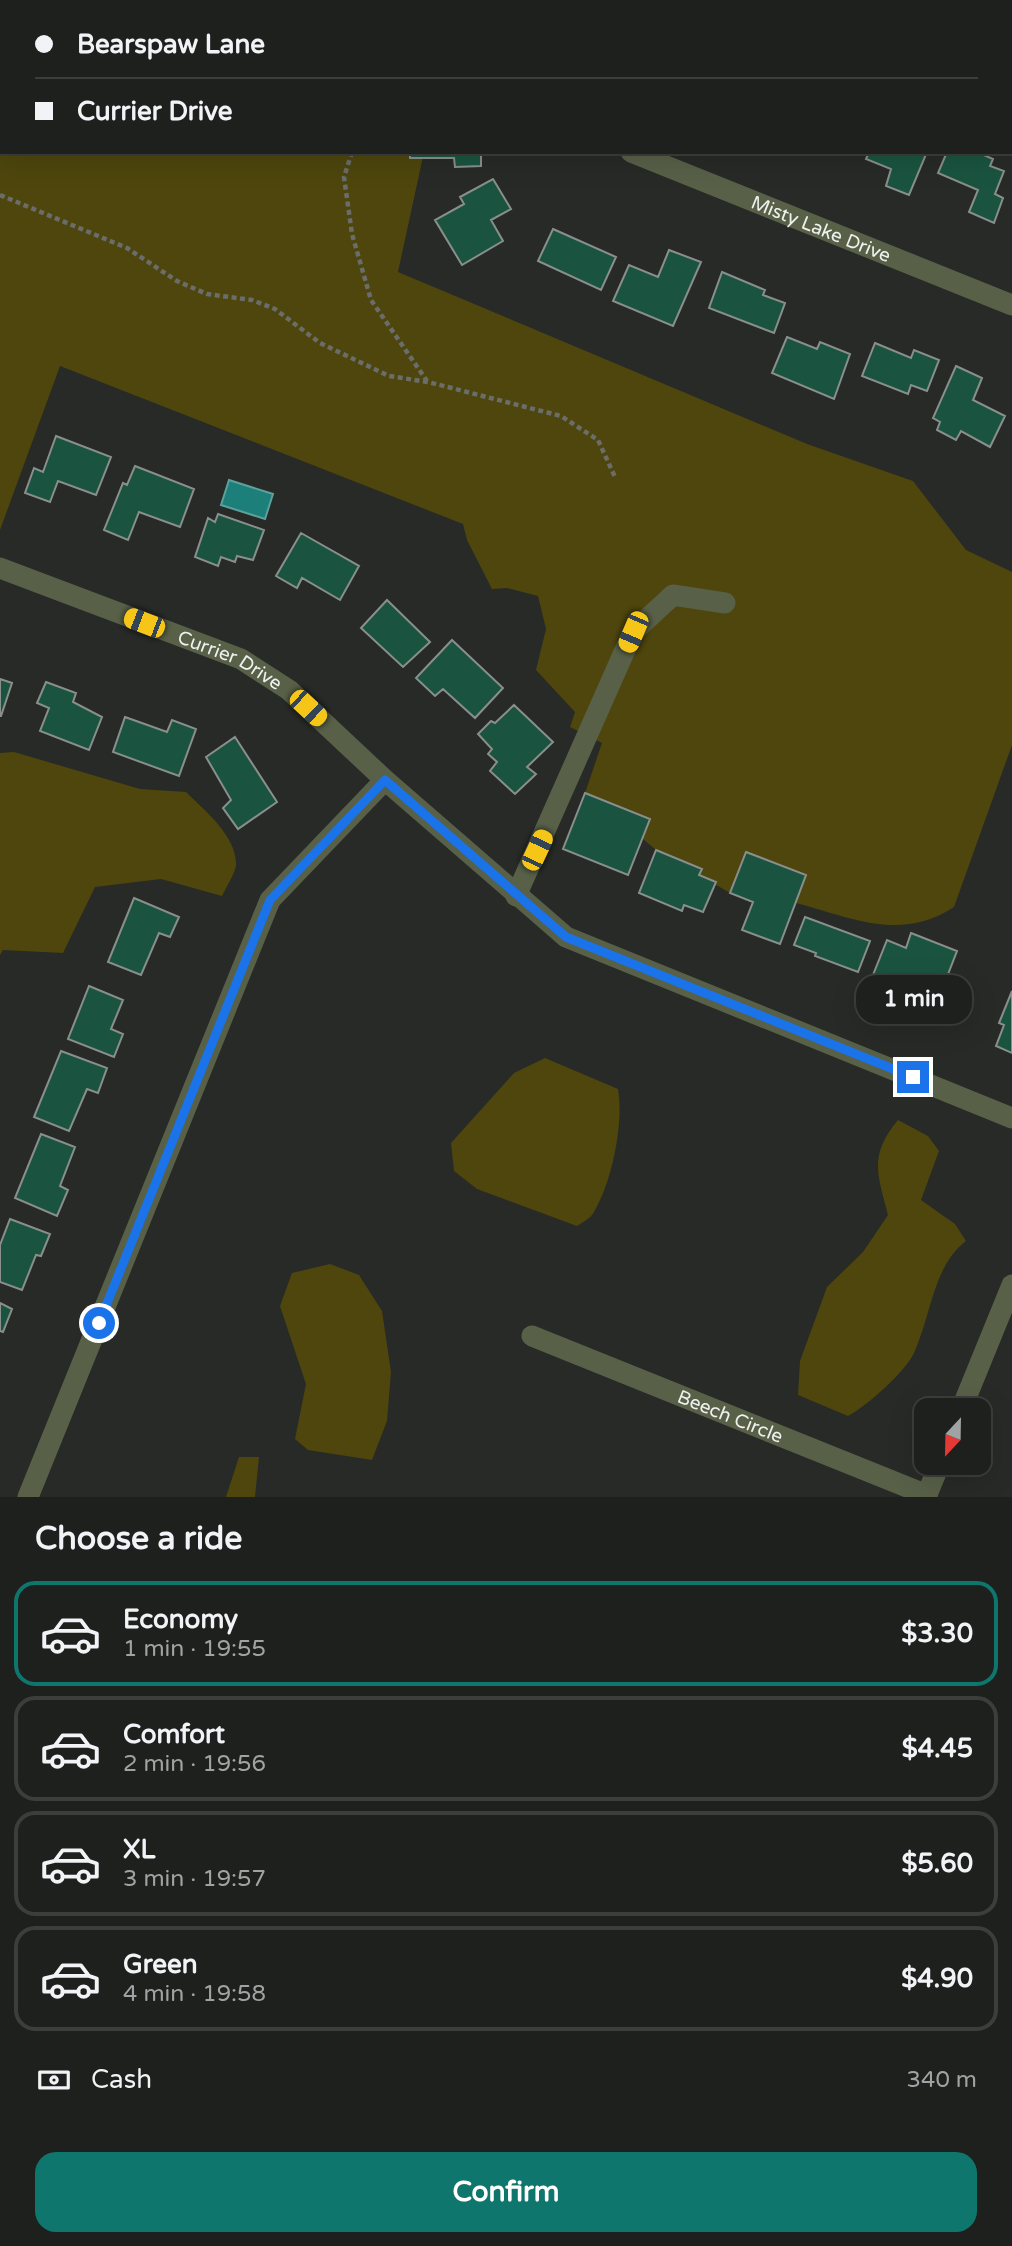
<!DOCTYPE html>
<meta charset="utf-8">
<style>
:root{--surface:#1d201d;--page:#252826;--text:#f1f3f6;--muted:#a0a3a4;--line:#3b3e3b;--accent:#0f766e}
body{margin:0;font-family:"Varela Round",sans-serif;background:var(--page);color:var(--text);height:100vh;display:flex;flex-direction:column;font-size:26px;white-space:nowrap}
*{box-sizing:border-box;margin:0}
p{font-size:23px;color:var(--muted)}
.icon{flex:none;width:38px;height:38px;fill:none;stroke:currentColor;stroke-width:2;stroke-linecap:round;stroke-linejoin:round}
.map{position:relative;height:1497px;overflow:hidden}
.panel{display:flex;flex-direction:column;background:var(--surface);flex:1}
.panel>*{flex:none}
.guide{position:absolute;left:0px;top:0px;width:1013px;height:154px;box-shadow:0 7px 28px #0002,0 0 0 2px var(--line);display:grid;align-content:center;height:154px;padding:0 35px;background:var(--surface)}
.needle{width:46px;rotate:202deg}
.controls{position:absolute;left:914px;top:1398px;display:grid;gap:14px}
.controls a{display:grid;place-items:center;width:77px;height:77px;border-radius:14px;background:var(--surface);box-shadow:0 7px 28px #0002,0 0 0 2px var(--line);font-size:35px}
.end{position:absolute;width:32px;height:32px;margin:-16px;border:9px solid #1a73e8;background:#fff;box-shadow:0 0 0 4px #fff}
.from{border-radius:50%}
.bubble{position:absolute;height:49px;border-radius:21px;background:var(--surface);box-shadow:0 7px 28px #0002,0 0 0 2px var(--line);font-size:23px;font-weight:700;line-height:49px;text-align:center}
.car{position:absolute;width:21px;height:42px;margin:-21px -10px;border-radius:9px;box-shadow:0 0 5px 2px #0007;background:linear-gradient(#f5c518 24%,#345 0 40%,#f5c518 0 76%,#345 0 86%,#f5c518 0)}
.guide b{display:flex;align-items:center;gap:24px;height:66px;font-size:26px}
.guide b+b{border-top:2px solid var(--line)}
.guide i{width:18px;height:18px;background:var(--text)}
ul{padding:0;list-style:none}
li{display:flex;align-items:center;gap:21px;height:105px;margin:0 14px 10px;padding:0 21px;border:4px solid var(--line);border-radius:21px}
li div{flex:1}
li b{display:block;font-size:26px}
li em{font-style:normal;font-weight:700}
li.on{border-color:var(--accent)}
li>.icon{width:63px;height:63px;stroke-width:1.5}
h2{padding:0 35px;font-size:32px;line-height:84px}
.pay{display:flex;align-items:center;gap:18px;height:77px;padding:0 35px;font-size:26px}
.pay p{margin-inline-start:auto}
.button{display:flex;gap:14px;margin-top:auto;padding:14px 35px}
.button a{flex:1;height:80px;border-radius:21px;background:var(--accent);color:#fff;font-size:28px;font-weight:700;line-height:80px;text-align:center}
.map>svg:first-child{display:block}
</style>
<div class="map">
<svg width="1012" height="1497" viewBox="0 0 1012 1497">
<rect width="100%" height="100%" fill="#272a27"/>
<path fill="#4e460d" d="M0 0H457L2 2V152H424L398 272 807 444 913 481 966 550 1012 572V745L954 907C901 942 852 918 796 903L806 875 746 852 730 893 699 875 702 869 656 850 643 839 650 819 585 793 602 743 570 727 575 712 536 670 546 629 538 596 507 588 492 589 467 540 463 524 60 366 0 530Z
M14 752 140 789 186 792C204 810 237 836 236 865 235 874 226 887 222 896L161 879 95 887 63 953 3 950 0 955V753Z
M545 1058 618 1089C624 1123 612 1182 594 1212 591 1218 583 1222 577 1226L477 1189 454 1171 451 1143 514 1073Z
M898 1120 928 1136 939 1151 921 1200 955 1224 966 1241C933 1266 931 1316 914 1353 905 1372 867 1406 848 1416L798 1395 800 1361 827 1287 863 1252 888 1215C878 1175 868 1156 898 1120Z
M330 1264 359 1275 382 1311 391 1372 387 1421 372 1460 308 1450 295 1439 306 1384 280 1306 292 1273Z
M239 1457H259L255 1497H226Z"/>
<path fill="#1d7f79" stroke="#5ca19c" stroke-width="2" d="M0 0H342V2H2V71Z
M229 480 273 494 265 519 221 505Z"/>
<path fill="#1a5441" stroke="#8a8f8d" stroke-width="2" d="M410 152H481V166L455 167 454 158H410Z
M869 152H927L909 195 886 186 891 169 866 159Z
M947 152H977L993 159 990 166 1004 171 995 194 1003 198 994 223 969 212 978 190 938 173Z
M493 179 511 209 491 220 503 241 462 265 435 220 464 204 460 197Z
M553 229 616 257 601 290 538 261Z
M669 250 701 262 673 326 613 301 629 265 658 277Z
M722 272 765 290 763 295 785 303 774 333 709 308Z
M787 337 817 349 820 342 850 354 834 399 772 373Z
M875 343 911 358 914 350 939 360 927 391 911 385 908 394 862 376Z
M956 366 982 378 973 400 1005 416 990 447 961 431 956 440 937 430 940 422 933 418Z
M56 436 111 457 96 495 58 481 50 502 25 493 34 468 43 472Z
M135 466 194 489 180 527 139 512 128 540 104 530 123 483 127 485Z
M218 514 264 530 253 560 237 556 235 562 221 557 218 566 195 557 208 518 215 522Z
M301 533 359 566 340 600 302 578 297 588 276 576Z
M387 600 430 642 403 667 361 628Z
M452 640 503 688 475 718 443 689 435 696 416 678Z
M0 679 12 683 1 716H0Z
M46 682 76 693 73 702 102 717 89 750 40 731 49 708 37 703Z
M514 705 553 742 527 767 536 774 515 794 490 771 497 762 488 754 492 749 478 734 491 721 495 723Z
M125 717 167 732 172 720 196 729 179 776 113 752Z
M235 737 277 802 238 829 223 808 231 800 206 757Z
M585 793 650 819 628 875 563 849Z
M656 850 702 869 699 875 716 882 703 912 684 905 682 911 639 893Z
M746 852 806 875 780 944 742 930 753 902 730 893Z
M134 898 179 917 170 937 159 933 141 975 108 962Z
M805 917 870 941 858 972 815 956 816 953 794 945Z
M911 933 957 951 938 1000 921 994 919 998 871 980 887 940 906 948Z
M89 986 123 1000 111 1029 123 1034 114 1057 68 1039Z
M1012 991V1053L996 1046 1004 1025 999 1023Z
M61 1051 107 1068 98 1093 87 1089 69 1131 34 1117Z
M41 1134 75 1147 60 1186 68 1190 57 1216 15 1198Z
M10 1219 50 1234 41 1256 36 1255 22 1290 0 1282V1245Z
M0 1303 12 1309 3 1332 0 1331Z"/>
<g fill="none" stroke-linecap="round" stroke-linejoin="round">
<path stroke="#6a6d6a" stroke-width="4.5" stroke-dasharray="5 3.5" stroke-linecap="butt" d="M353 0V2
M352 152 344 177 352 234 371 300 427 381
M0 195 127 248 177 281 207 294 252 300 275 309 320 343 389 376 428 382 561 416 598 440 615 477"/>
<g stroke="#586048" stroke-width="21">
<path id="s1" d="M631 152 1012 305"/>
<path id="s2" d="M0 568 241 659 289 690 385 780 566 937 1012 1118"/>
<path d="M516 896 633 632 673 595 725 603"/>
<path id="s3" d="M532 1336 927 1495"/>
<path d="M961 1410 1012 1285"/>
<path d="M28 1497 270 900 385 780"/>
<path d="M926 1497 940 1463"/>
</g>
</g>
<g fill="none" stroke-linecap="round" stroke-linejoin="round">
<path stroke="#1a73e8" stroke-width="9" d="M99 1323 270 900 385 780 566 937 913 1077"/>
</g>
<g text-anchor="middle" stroke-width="5" stroke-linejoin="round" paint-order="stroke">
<g font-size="19" fill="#eff1ef" stroke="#111211">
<text dy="7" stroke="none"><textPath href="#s1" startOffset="205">Misty Lake Drive</textPath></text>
<text dy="7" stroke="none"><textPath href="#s2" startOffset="248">Currier Drive</textPath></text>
<text dy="7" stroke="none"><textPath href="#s3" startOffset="214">Beech Circle</textPath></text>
</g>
</g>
</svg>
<div class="controls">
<a><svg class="needle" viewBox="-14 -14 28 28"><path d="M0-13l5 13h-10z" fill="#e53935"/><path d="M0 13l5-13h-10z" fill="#a0a3a4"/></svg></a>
</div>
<i class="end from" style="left:99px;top:1323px"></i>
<i class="end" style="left:913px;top:1077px"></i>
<div class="bubble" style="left:856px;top:975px;width:116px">1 min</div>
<i class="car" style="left:144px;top:623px;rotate:291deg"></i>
<i class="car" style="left:633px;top:632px;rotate:203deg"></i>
<i class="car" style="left:308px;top:708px;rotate:133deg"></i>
<i class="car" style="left:537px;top:850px;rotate:25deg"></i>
<div class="guide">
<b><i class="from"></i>Bearspaw Lane</b>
<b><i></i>Currier Drive</b>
</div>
</div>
<section class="panel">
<h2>Choose a ride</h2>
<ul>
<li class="on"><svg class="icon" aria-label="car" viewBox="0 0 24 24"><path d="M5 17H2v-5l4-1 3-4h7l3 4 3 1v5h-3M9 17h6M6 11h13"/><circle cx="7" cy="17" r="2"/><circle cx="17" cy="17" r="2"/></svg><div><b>Economy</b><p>1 min · 19:55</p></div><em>$3.30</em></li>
<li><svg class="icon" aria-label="car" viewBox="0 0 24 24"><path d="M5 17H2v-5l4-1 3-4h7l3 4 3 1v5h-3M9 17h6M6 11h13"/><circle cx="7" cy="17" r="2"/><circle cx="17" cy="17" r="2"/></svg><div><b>Comfort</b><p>2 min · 19:56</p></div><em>$4.45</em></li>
<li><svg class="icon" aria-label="car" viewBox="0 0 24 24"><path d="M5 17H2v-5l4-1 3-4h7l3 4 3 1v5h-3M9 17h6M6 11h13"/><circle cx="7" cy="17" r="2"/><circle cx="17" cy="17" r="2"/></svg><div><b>XL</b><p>3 min · 19:57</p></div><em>$5.60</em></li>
<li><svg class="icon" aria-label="car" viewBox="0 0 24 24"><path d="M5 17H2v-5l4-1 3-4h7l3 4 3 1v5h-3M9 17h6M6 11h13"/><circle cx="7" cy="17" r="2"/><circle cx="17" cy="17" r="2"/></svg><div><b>Green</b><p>4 min · 19:58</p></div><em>$4.90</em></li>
</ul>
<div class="pay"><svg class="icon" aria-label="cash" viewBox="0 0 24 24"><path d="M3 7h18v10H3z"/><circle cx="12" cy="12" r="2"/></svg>Cash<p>340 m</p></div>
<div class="button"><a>Confirm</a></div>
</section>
